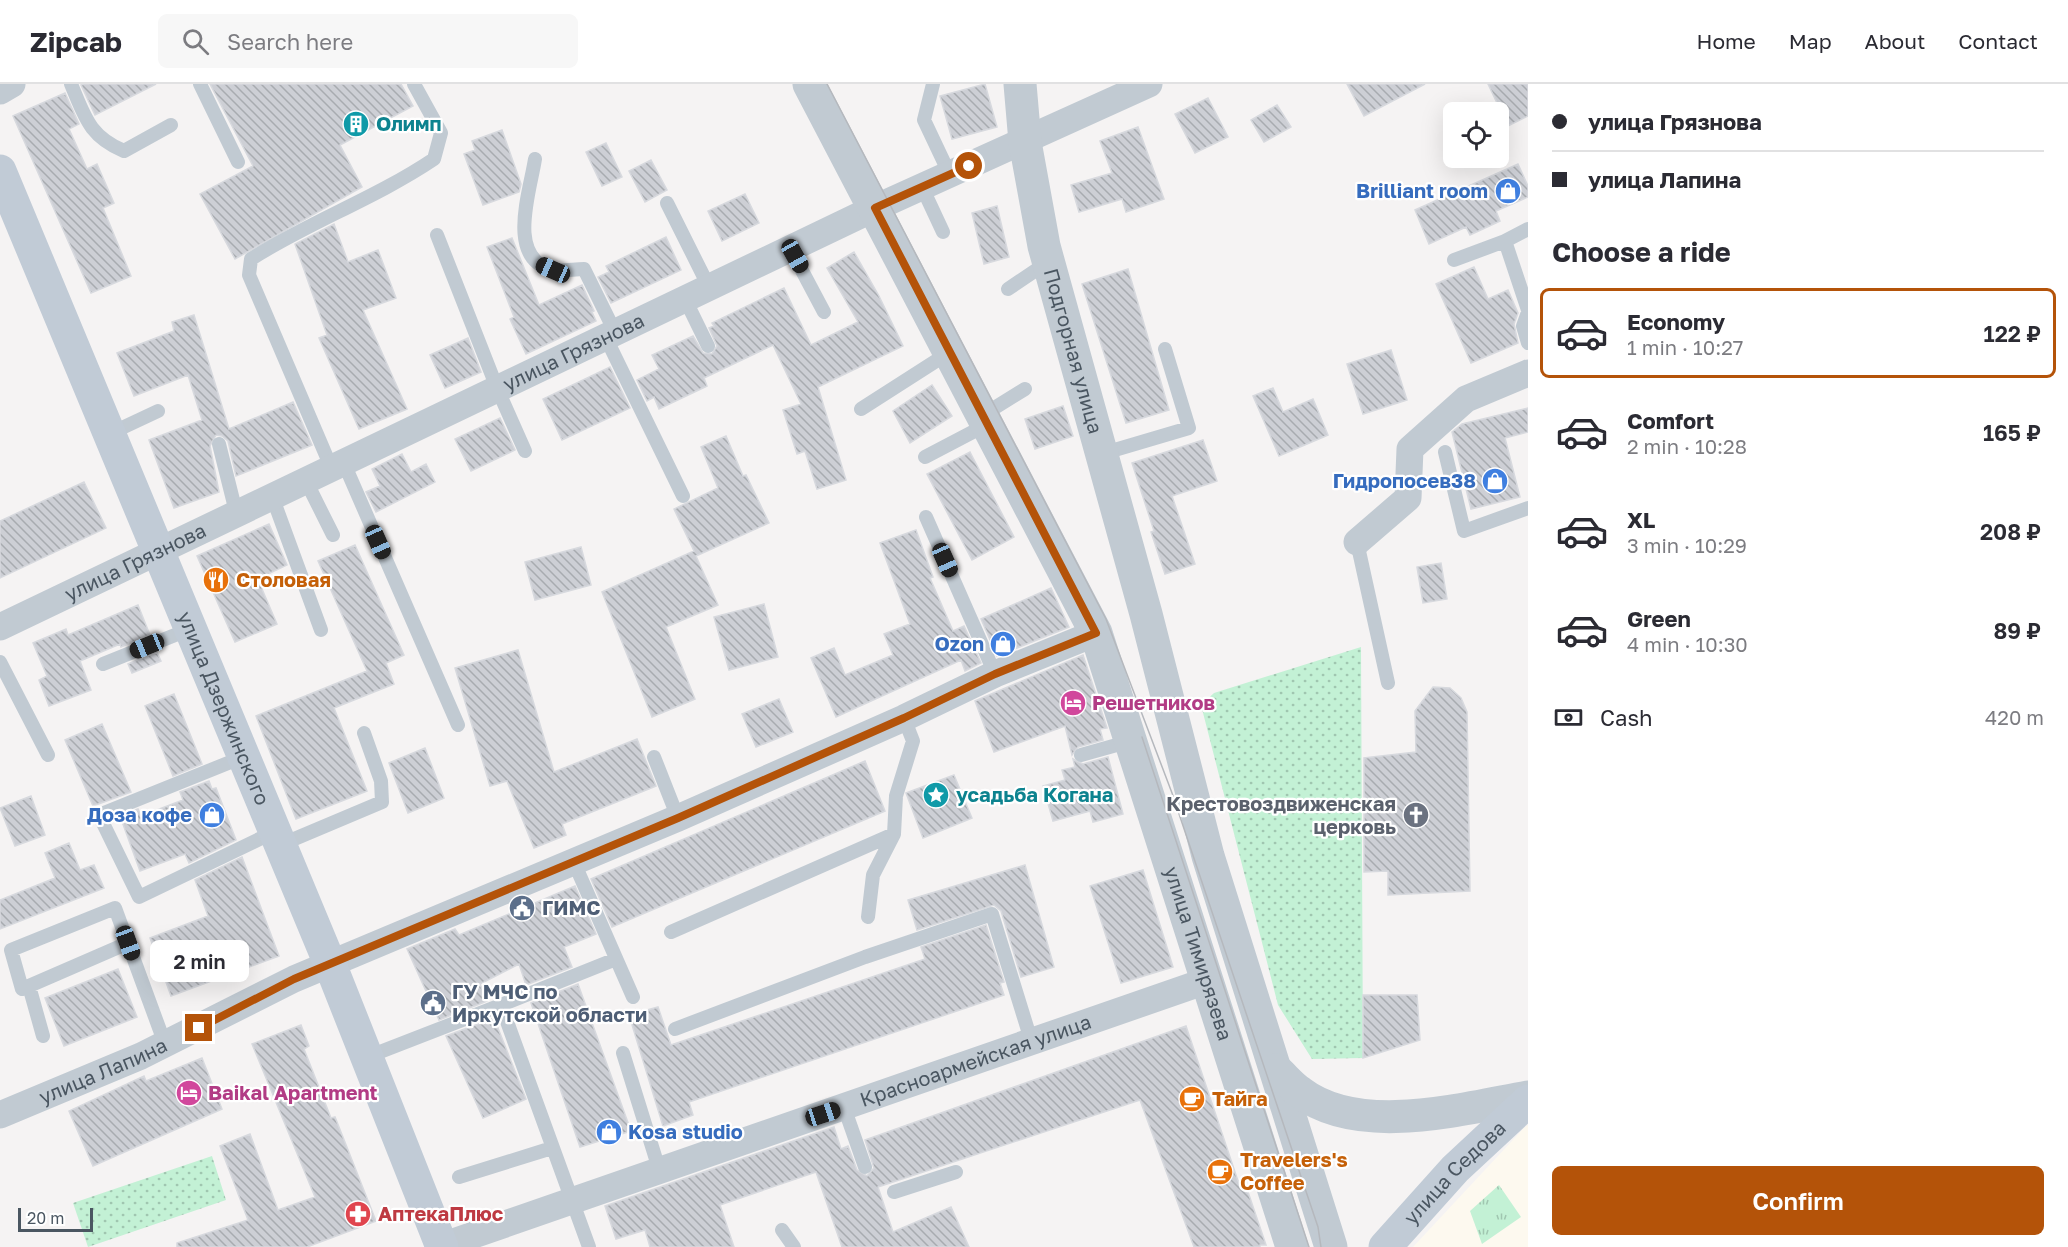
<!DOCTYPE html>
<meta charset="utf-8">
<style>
:root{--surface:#fff;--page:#f7f7f7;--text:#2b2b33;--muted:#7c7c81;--line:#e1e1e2;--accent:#b45309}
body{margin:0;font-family:"Golos Text",sans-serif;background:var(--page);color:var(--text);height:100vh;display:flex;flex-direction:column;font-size:22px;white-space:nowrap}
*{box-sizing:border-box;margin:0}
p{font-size:20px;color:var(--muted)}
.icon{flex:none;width:33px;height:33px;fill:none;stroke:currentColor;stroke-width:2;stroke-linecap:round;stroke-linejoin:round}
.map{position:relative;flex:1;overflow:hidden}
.panel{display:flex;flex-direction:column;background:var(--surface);width:540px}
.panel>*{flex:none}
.top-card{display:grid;align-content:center;height:132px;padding:0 24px;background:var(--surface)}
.tools{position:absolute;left:1443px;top:18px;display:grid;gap:12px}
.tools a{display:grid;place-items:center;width:66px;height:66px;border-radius:9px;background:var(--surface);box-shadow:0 6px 24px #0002;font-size:30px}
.scale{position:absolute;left:18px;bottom:15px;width:75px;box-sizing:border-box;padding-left:6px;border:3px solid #4a5661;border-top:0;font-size:16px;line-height:21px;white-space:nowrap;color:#4a5661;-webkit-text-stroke:4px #fff;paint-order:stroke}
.end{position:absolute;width:27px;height:27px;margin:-14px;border:8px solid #b45309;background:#fff;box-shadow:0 0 0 3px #fff}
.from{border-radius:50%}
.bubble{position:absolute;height:42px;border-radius:9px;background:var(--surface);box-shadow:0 6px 24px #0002;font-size:20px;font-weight:600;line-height:42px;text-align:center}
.car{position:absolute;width:18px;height:36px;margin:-18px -9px;border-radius:8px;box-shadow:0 0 4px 2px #0007;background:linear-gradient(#222 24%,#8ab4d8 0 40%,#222 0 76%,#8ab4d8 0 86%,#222 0)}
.top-card b{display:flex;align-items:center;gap:21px;height:57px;font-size:22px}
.top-card b+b{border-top:2px solid var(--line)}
.top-card i{width:15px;height:15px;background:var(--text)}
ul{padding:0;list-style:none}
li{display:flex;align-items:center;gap:18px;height:90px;margin:0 12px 9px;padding:0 12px;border:3px solid transparent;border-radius:9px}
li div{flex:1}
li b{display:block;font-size:22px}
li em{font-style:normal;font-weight:600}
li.selected{border-color:var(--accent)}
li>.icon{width:54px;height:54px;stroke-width:1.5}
h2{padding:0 24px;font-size:27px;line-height:72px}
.pay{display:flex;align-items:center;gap:15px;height:66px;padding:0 24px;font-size:22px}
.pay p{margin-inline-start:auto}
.primary-button{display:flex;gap:12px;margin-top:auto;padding:12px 24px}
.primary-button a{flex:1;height:69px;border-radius:9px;background:var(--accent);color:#fff;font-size:24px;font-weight:600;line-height:69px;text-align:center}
header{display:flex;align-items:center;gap:36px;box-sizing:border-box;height:84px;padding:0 30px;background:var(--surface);border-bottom:2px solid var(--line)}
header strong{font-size:28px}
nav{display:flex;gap:33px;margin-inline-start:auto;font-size:21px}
.search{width:420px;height:54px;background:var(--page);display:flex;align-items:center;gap:15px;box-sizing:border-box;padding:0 21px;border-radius:9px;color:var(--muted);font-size:22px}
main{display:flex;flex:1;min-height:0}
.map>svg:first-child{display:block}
</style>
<header>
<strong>Zipcab</strong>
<div class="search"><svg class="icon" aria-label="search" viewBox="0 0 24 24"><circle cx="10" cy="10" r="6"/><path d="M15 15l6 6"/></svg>Search here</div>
<nav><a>Home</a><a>Map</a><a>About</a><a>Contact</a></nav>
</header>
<main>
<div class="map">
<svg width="1528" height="1163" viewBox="0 0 1528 1163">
<defs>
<pattern id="grass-tufts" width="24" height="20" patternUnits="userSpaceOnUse" patternTransform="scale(1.5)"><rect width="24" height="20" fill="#c3f1d5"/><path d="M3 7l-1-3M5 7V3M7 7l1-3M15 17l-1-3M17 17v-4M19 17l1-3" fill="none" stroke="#a0c6b0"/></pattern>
<pattern id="park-dots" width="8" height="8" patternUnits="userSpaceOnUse" patternTransform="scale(1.5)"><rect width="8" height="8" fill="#c3f1d5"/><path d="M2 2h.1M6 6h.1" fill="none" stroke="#a0c6b0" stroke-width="1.8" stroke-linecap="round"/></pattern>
<pattern id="building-back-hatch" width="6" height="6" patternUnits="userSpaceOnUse" patternTransform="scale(1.5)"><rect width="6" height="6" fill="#cdcfd5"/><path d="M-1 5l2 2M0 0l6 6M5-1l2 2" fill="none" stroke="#a8abb0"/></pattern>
</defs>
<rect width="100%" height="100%" fill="#f5f3f3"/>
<path fill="#fdf9ef" d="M1528 1041V1163H1413L1525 1043Z"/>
<path fill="url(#grass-tufts)" d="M1499 1101 1521 1133 1482 1160 1470 1127Z"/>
<path fill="url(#park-dots)" d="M1361 563 1363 974 1312 975 1278 921 1201 621 1214 609Z
M212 1072 226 1116 88 1163 73 1119Z"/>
<path fill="url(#building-back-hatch)" stroke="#d7d9de" stroke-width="1.5" d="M84 0H156L95 31 81 1Z
M210 0H401L413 22 340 61 362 103 235 175 200 110 253 82Z
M985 0 997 43 952 55 940 12Z
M1347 0H1425L1364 32Z
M1488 0H1528V32L1508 42Z
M65 9 79 40 69 45 87 85 97 80 114 119 103 124 131 192 91 209 13 32Z
M1208 14 1228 53 1195 69 1175 30Z
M1277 21 1291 43 1264 58 1251 36Z
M1138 43 1164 115 1126 128 1122 115 1079 128 1071 101 1112 89 1100 57Z
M502 46 521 100 519 108 483 121 464 70 475 66 472 57Z
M606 59 622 93 602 102 586 68Z
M651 76 667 106 645 118 629 87Z
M1518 80 1528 102V113L1496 127 1500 137 1470 151 1466 143 1429 160 1415 126Z
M745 110 759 139 722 157 708 127Z
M997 122 1009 173 984 180 972 129Z
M334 140 348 178 378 166 396 214 363 226 407 325 359 345 319 254 327 251 295 160Z
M666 153 681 186 611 219 598 193 609 188 606 182Z
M512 154 539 221 582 201 594 227 592 228 596 237 526 270 510 235 514 233 487 163Z
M854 168 879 212 903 262 818 303 846 396 817 405 805 367 797 370 783 326 801 320 773 261 704 294 707 302 659 325 654 313 647 317 637 296 659 285 652 271 693 252 703 269 712 270 717 262 709 244 714 242 712 239 784 204 811 261 858 238 827 184Z
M1474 183 1488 215 1508 206 1518 229 1514 240 1518 259 1471 279 1436 200Z
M1128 185 1169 326 1126 339 1082 200Z
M194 231 229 345 293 318 312 361 236 392 228 357 222 352 216 351 210 362 219 408 174 424 149 356 202 336 188 291 134 312 117 269 174 247 172 238Z
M468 254 481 288 445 304 430 271Z
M1391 266 1407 316 1363 330 1347 280Z
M610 283 630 324 562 356 543 315Z
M932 301 952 332 910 359 893 327Z
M1273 304 1283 328 1313 315 1328 351 1279 372 1253 312Z
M1063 322 1073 352 1035 365 1025 335Z
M1528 324V348L1505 354 1520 413 1471 425 1452 348 1462 340Z
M500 334 515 366 471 387 455 355Z
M726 352 743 392 746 391 769 439 696 472 718 521 666 543 695 615 652 633 602 508 694 467 674 425 718 404 701 363Z
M1203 356 1217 397 1172 412 1195 480 1165 490 1151 448 1154 447 1132 379Z
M970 368 1014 453 972 476 927 390Z
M402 370 411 388 426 380 435 398 376 428 366 408 380 402 372 385Z
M84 398 106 444 0 494V437Z
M269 440 287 481 270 489 262 505 277 540 235 558 197 472Z
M916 446 933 493 930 494 953 547 964 542 981 579 965 587 961 576 836 633 811 574 834 564 845 591 893 571 884 550 910 540 880 459Z
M355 461 404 571 386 579 394 600 334 624 367 707 296 735 256 632 367 587 318 477Z
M581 463 591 501 535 516 525 478Z
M1441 479 1447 515 1423 519 1417 483Z
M1051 504 1069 543 997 572 981 535Z
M764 520 778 573 729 586 714 533Z
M138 521 150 551 121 563 120 560 80 577 91 606 49 622 39 596 47 592 33 559 66 545 68 551Z
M518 566 554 688 637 655 656 702 562 740 566 751 534 764 507 697 490 702 455 584Z
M157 568 161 577 132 589 128 580Z
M1083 571 1107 644 1100 645 1103 656 1078 663 1072 671 1065 642 994 668 975 617Z
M1433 603 1450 604 1461 614 1467 628 1470 807 1388 811V787L1364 788V674L1416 668 1415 627Z
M174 610 202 680 173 692 145 622Z
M779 615 793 648 756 663 742 630Z
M102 640 131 708 93 722 65 656Z
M425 664 444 714 408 729 389 679Z
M1108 673 1123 730 1093 738 1090 727 1053 737 1043 702 1065 696 1062 686 1075 683 1073 675 1083 680Z
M865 677 885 727 612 843 591 795Z
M954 691 972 734 923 754 906 709Z
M209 697 212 705 216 704 236 756 189 779 185 770 140 787 120 732 138 725 141 732 183 716 180 708Z
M31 712 45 751 15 762 0 724Z
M69 759 80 786 94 781 104 804 0 845V816L55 794 45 769Z
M242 773 279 872 171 912 150 854 208 832 195 796Z
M1025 781 1054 883 1021 893 1001 827 994 821 917 846 908 816Z
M1143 786 1173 883 1121 899 1090 802Z
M575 802 596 850 564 863 572 883 526 901 519 880 480 900 487 917 439 936 407 865 455 845 459 851Z
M986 841 1004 898 1000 899 1004 911 689 1018 693 1031 663 1042 629 931 658 923 671 961 925 875 921 863Z
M118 885 137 933 64 962 45 914Z
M578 900 631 1047 580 1063 531 919Z
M1363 911H1417L1420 956 1363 974Z
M494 934 526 1015 483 1034 446 952Z
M301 941 309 962 304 965 331 1034 335 1033 376 1137 307 1163H177V1159L248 1136 220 1062 250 1050 278 1126 315 1113 252 960Z
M1186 942 1238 1097 1244 1096 1266 1161H1260V1163H1194L1140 1016 878 1103 893 1148 951 1123 969 1163H842L816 1088 720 1121 734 1163H650L645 1146 616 1155 605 1122 834 1043 841 1065 848 1062 857 1086 867 1092 874 1084 865 1056Z
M202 974 222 1025 93 1082 69 1027 144 992 146 997Z"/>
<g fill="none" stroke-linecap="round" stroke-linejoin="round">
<path stroke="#c1cad2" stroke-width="14" d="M71 0C85 33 89 52 124 67L171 41
M200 0 238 78
M933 0 924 36 950 91
M535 75C530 108 506 174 552 186 561 188 574 185 584 185L615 248
M922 103 943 148
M667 119 709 203
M437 151 497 304 525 367
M1505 157 1528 145
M790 164 824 228
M1454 176 1505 157 1528 226
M1008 205 1048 178
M685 215 708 262
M1528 228 1523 242 1528 259
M605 252 683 412
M861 325 950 268
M983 331 1025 305
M109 350 158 327
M219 360 236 428
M1445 368 1464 447 1528 424
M1101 370 1189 344 1165 265
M925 373 988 340
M343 377 458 641
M331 383 249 191 251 175C309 138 376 114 434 75L441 49 414 0
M305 395 333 451
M272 412 321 546
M926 433 995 590
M1357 458 1388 599
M0 578 48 671
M103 580 190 545
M1081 671 1131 657
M243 673 99 731 139 813 274 748
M654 673 678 734
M280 761 382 718 381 697 364 649
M573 776 633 913
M868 833 873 791 894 750 896 712 913 657 904 634
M671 848 894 750
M128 859 22 905 11 866 115 824 165 960
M29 902 43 952
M501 921 616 875
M675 945 865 873 992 830 1031 956
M623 969 659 1085
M367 973 501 921 589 1163
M844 1023 865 1083
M459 1093 552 1064
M894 1108 956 1088
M782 1146 794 1163"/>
<g stroke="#c1cad2" stroke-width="27">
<path d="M0 7 12 0"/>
<path d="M1357 458 1408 414 1410 365 1466 315 1528 289"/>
<path id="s1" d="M0 543 875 124 1149 0"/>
<path id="s2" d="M0 1031 141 972 294 895 678 734 904 634 995 590 1096 549"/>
<path id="s3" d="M439 1163 1206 897"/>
</g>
<g stroke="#c1cad2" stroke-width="33">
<path id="s4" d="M809 0 1096 549 1292 1163"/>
<path id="s5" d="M1020 0 1025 58 1044 162 1146 530 1208 772 1331 1163"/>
<path d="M1276 986C1284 993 1291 1002 1300 1008 1359 1053 1461 1025 1528 1013"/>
</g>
<g stroke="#c1cbd6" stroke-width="33">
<path id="s6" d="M0 87 330 880 442 1163"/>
<path id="s7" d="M1385 1163 1455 1085 1528 1017"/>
</g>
<path stroke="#b5b8bd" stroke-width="1.5" d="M827 0 1106 535 1172 709 1318 1143 1321 1163
M1142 653 1309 1163"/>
</g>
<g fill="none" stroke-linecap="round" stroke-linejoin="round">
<path stroke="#b45309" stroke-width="8" d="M199 944 294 895 678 734 904 634 995 590 1096 549 875 124 969 82"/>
</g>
<defs>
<symbol id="building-disc" viewBox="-11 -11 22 22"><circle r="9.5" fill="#0f9aa8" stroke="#fff"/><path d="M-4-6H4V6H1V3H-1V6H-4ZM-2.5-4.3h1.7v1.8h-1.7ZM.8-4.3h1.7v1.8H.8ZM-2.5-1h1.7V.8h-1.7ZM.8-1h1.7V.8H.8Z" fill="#fff"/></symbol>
<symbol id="shop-disc" viewBox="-11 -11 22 22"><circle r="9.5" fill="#3f7fe0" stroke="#fff"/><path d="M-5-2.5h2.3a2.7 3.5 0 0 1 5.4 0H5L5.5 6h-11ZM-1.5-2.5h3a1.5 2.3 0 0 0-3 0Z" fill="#fff"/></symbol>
<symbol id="restaurant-disc" viewBox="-11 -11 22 22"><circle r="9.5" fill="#e8710a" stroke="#fff"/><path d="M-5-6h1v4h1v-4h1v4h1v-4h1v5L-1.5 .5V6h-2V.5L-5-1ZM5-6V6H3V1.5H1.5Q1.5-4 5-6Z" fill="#fff"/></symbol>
<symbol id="hotel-disc" viewBox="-11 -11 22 22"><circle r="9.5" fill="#d1479c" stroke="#fff"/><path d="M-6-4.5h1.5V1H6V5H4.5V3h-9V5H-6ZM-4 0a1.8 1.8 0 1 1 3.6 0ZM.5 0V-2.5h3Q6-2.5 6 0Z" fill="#fff"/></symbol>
<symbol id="sight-disc" viewBox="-11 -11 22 22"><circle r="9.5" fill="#0f9aa8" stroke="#fff"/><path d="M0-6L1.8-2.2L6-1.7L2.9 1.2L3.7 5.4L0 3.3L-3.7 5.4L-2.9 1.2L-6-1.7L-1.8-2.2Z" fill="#fff"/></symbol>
<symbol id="church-disc" viewBox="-11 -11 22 22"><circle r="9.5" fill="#6b7280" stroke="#fff"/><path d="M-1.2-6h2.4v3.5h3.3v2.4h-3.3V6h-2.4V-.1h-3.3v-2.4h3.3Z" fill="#fff"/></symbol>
<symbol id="civic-disc" viewBox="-11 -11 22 22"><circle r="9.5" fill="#5c6f8a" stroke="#fff"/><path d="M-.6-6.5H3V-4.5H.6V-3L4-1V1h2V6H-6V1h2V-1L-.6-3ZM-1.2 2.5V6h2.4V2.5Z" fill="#fff"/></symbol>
<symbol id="cafe-disc" viewBox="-11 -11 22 22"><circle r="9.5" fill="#e8710a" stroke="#fff"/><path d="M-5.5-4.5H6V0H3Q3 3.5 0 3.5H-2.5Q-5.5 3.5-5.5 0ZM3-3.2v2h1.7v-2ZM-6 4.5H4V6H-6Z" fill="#fff"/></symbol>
<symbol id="pharmacy-disc" viewBox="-11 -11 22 22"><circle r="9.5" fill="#e0444e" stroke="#fff"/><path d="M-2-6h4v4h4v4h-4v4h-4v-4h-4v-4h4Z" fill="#fff"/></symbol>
</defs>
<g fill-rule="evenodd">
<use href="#building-disc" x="341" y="25" width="30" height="30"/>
<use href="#shop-disc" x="1493" y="92" width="30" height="30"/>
<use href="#shop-disc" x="1480" y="382" width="30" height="30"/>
<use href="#restaurant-disc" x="201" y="481" width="30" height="30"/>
<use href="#shop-disc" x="988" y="545" width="30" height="30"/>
<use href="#hotel-disc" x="1058" y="604" width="30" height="30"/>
<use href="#sight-disc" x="921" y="696" width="30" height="30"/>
<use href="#shop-disc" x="197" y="716" width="30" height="30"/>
<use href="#church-disc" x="1401" y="716" width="30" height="30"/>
<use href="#civic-disc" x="507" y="809" width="30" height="30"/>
<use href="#civic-disc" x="418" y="904" width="30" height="30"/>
<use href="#hotel-disc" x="174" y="994" width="30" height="30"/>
<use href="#cafe-disc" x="1177" y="1000" width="30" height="30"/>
<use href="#shop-disc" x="594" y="1033" width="30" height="30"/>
<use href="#cafe-disc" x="1205" y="1073" width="30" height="30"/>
<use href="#pharmacy-disc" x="343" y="1115" width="30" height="30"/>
</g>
<g text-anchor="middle" stroke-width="4.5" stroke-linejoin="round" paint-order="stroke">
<g font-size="20" font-weight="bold" fill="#0d838f" stroke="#fff" text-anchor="start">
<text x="376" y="47">Олимп</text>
<text x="956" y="718">усадьба Когана</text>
</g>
<g font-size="20" font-weight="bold" fill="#366cbe" stroke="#fff" text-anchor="end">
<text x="1488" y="114">Brilliant room</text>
<text x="1476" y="404">Гидропосев38</text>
<text x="984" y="567">Ozon</text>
<text x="192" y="738">Доза кофе</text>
<text x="628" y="1055" text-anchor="start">Kosa studio</text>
</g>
<g font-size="20" fill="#4a5661" stroke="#fff">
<text dy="7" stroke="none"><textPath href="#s5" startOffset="273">Подгорная улица</textPath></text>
<text dy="7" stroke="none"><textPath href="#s1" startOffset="636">улица Грязнова</textPath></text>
<text dy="7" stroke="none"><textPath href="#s1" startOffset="150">улица Грязнова</textPath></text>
<text dy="7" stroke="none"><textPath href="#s6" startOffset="582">улица Дзержинского</textPath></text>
<text dy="7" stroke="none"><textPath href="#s4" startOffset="956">улица Тимирязева</textPath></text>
<text dy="7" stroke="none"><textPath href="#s3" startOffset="568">Красноармейская улица</textPath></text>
<text dy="7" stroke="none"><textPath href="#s2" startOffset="112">улица Лапина</textPath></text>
<text dy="7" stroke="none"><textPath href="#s7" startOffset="102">улица Седова</textPath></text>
</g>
<g font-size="20" font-weight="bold" fill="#c56008" stroke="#fff" text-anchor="start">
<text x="236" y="503">Столовая</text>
<text x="1212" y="1022">Тайга</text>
<text x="1240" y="1083">Travelers's<tspan x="1240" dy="23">Coffee</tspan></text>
</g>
<g font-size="20" font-weight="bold" fill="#b23c85" stroke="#fff" text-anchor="start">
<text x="1092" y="626">Решетников</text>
<text x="208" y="1016">Baikal Apartment</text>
</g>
<g font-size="20" font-weight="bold" fill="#5b616d" stroke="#fff" text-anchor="end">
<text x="1396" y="727">Крестовоздвиженская<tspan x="1396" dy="23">церковь</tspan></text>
</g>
<g font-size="20" font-weight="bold" fill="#4e5e75" stroke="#fff" text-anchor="start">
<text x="542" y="831">ГИМС</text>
<text x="452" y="915">ГУ МЧС по<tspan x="452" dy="23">Иркутской области</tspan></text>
</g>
<g font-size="20" font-weight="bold" fill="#be3a42" stroke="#fff" text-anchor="start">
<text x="378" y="1137">АптекаПлюс</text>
</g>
</g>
</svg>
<div class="tools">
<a><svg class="icon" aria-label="locate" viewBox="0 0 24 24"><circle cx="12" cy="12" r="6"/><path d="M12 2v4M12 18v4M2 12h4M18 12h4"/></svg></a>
</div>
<div class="scale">20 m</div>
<i class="end from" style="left:969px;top:82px"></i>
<i class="end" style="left:199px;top:944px"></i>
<div class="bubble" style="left:150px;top:856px;width:99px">2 min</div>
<i class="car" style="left:795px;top:172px;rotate:151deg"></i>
<i class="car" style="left:553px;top:186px;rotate:294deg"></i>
<i class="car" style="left:378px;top:458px;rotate:156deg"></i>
<i class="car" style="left:945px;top:476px;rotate:156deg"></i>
<i class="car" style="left:147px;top:562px;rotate:248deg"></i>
<i class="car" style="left:128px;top:859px;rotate:160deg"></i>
<i class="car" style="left:823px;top:1030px;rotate:72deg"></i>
</div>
<section class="panel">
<div class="top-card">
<b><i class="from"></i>улица Грязнова</b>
<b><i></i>улица Лапина</b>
</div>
<h2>Choose a ride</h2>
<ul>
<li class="selected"><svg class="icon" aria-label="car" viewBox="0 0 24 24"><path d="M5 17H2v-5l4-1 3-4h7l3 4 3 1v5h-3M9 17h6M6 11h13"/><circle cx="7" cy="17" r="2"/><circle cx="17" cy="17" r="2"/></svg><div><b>Economy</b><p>1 min · 10:27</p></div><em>122 ₽</em></li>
<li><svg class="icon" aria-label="car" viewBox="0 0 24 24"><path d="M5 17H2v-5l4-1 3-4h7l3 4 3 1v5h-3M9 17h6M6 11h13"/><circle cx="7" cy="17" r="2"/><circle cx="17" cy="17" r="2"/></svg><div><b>Comfort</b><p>2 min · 10:28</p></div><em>165 ₽</em></li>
<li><svg class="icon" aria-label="car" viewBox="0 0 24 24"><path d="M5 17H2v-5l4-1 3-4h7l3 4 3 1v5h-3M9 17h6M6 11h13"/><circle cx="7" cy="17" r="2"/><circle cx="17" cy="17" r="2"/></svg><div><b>XL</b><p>3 min · 10:29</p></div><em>208 ₽</em></li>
<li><svg class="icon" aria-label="car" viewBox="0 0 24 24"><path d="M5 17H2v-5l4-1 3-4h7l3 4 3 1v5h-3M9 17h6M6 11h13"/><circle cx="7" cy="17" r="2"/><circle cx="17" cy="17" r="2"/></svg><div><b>Green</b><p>4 min · 10:30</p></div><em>89 ₽</em></li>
</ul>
<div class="pay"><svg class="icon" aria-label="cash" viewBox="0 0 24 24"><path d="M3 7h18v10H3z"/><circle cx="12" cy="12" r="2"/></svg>Cash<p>420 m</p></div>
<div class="primary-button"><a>Confirm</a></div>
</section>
</main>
